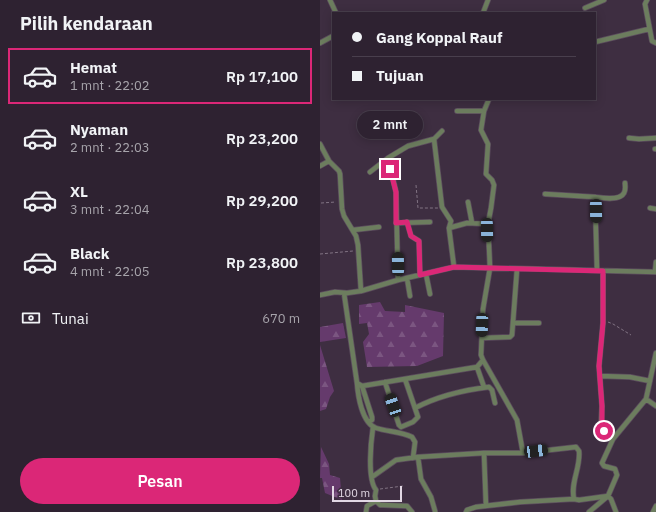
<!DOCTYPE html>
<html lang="id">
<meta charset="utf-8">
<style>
:root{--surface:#2e2231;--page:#362a39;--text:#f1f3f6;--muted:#a7a4ab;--line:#493f4d;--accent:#db2777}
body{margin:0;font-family:"IBM Plex Sans",sans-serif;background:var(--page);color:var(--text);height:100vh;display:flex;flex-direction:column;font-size:15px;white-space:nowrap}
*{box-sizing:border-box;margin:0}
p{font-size:13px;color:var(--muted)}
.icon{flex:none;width:22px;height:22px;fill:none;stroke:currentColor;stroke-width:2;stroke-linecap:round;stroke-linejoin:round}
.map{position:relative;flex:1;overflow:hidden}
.details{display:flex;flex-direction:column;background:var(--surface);width:320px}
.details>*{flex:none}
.guide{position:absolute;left:12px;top:12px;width:264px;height:88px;border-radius:0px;box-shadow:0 2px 10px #0003,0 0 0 1px var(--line);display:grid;align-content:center;height:88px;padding:0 20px;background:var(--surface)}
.scale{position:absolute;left:12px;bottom:10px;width:70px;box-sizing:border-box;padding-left:4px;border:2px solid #e2d8e4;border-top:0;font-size:11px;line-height:14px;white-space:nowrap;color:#e2d8e4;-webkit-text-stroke:3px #3e2e41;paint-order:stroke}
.end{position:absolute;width:18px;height:18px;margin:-9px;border:5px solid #db2777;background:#fff;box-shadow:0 0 0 2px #fff}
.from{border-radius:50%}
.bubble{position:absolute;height:28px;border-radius:14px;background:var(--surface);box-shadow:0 2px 10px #0003,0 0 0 1px var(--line);font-size:13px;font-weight:600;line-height:28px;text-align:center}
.car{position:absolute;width:12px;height:24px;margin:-12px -6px;border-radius:5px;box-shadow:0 0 3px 1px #0007;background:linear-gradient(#222 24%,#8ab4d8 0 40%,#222 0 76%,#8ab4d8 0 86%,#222 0)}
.guide b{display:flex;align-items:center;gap:14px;height:38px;font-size:15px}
.guide b+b{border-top:1px solid var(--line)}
.guide i{width:10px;height:10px;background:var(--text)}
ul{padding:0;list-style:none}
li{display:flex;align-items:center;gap:12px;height:56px;margin:0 8px 6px;padding:0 12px;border:2px solid transparent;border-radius:0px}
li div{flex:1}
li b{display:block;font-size:15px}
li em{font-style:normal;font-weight:600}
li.on{border-color:var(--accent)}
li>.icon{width:36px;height:36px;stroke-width:1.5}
h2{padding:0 20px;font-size:18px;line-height:48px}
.pay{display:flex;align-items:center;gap:10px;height:44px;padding:0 20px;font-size:15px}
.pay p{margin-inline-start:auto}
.button{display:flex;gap:8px;margin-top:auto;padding:8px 20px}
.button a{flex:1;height:46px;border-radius:24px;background:var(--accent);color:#fff;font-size:16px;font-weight:600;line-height:46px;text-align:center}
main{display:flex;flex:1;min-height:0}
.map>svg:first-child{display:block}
</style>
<main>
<section class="details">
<h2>Pilih kendaraan</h2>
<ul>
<li class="on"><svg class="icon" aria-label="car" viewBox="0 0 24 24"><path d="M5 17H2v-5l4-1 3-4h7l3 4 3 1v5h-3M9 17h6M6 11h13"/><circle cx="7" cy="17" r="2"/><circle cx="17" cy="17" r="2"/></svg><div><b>Hemat</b><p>1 mnt · 22:02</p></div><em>Rp 17,100</em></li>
<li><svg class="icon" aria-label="car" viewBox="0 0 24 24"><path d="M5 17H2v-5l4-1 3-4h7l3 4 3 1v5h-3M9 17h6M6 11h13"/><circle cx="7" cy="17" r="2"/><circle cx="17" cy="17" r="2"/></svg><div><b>Nyaman</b><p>2 mnt · 22:03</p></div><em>Rp 23,200</em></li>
<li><svg class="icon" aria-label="car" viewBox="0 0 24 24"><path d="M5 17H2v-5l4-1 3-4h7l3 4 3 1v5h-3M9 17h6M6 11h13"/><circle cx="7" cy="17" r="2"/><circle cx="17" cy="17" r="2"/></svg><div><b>XL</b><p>3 mnt · 22:04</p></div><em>Rp 29,200</em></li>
<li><svg class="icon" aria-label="car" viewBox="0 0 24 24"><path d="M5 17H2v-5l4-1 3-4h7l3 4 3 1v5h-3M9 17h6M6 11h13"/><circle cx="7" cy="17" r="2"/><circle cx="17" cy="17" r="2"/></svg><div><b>Black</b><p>4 mnt · 22:05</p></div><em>Rp 23,800</em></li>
</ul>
<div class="pay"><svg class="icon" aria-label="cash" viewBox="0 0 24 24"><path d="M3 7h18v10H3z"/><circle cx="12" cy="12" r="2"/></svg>Tunai<p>670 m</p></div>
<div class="button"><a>Pesan</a></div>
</section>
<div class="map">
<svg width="336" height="512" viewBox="0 0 336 512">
<defs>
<pattern id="forest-firs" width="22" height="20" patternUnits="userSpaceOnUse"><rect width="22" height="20" fill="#653a6c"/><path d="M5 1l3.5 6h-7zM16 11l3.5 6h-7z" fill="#7b5681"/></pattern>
</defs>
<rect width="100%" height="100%" fill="#3e2e41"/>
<path fill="url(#forest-firs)" d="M60 302 65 311 85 312V305L124 313 123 356 97 366 47 367 43 342 49 334 47 323 39 324V305Z
M23 323 26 338 0 342V327Z
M0 345 14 391 10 397 6 409 0 411Z
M1 447 9 464 10 475 20 478 22 500 5 493 2 478H0Z"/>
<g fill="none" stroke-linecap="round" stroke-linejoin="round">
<defs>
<path id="minor" d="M10 0 16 13
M327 0 325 4 332 41 336 43
M265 8 284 0
M163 13 168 0
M275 42 329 29
M0 43 13 36
M169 99 164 111 161 130 168 144 166 174 172 180 174 185 171 208 168 224 170 268 163 309 161 355 163 360 197 420 203 453
M137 111H164
M309 138 319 139 336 138
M114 139 122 207 131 221 129 228 134 267
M0 144 9 161 19 171 20 174 22 209 24 216 36 236 38 245 41 291
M335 149H336
M68 158 88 146 114 139 122 131
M0 166 9 161
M50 172 68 158 76 192 78 280
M225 194 275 197 277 270
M275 197C282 198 300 201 304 193 306 190 305 186 305 183
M148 202 152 223
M330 208 336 209
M87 222 91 236 99 241 100 275
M76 223 110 222
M129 228 147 223 168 224
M33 230 59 227
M335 272 336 262
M106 274 110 294
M87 278 90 296
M24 293 37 383 42 386 157 367 163 360
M0 295 15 292 27 293 41 291 78 280 134 267 336 272
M194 323H219
M162 338 190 337 192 335 197 269
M336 353 326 399 336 406
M157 367 164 387
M280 376 310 377 330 381
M65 382 79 425 81 427 93 422 98 417 85 379
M37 383C38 396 42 423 56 428 68 432 80 431 92 437L95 442 93 458
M42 386 52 417V420L49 422
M95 408C118 396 144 390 169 387L172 390 175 403
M293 439 326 399
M98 457 101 479 111 497 115 511
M52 477 76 460 98 457 164 453
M56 501 60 505H63L87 506 92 512
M166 506 164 453H203L256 447 259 451C261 467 250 483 254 499L259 500 288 496 291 499 296 512
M46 512 47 506 56 501 55 496 56 490C47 479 51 441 53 427
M146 512 147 510 156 507 200 502 254 499
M269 512 288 496 297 475 295 469 284 466 282 463 293 439 283 430 281 426 282 406 279 366 283 323V271
M333 512 336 506"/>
</defs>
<use href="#minor" stroke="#5c4d5e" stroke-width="6"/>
<path stroke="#817383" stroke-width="1" stroke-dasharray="3 2" stroke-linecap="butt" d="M96 185 98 208H118
M1 203 16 202
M0 254 33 251
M288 322 293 324 311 335
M60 489 83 486"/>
<use href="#minor" stroke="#6c7d5e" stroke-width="4.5"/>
</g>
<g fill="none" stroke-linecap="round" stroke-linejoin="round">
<path stroke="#db2777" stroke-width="5" d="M70 169 76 192V223L87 222 91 236 99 241 100 275 134 267 283 271V323L279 366 282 406V426L284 431"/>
</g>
</svg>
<div class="scale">100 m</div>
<i class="end from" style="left:284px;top:431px"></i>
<i class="end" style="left:70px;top:169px"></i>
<div class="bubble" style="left:37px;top:111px;width:66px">2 mnt</div>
<i class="car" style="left:276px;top:211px;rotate:179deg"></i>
<i class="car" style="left:167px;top:230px;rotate:179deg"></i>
<i class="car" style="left:78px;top:264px;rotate:359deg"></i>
<i class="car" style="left:162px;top:325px;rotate:182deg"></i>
<i class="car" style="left:73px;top:405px;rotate:341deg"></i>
<i class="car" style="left:216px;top:451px;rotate:83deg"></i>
<div class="guide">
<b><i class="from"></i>Gang Koppal Rauf</b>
<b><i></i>Tujuan</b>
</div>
</div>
</main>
